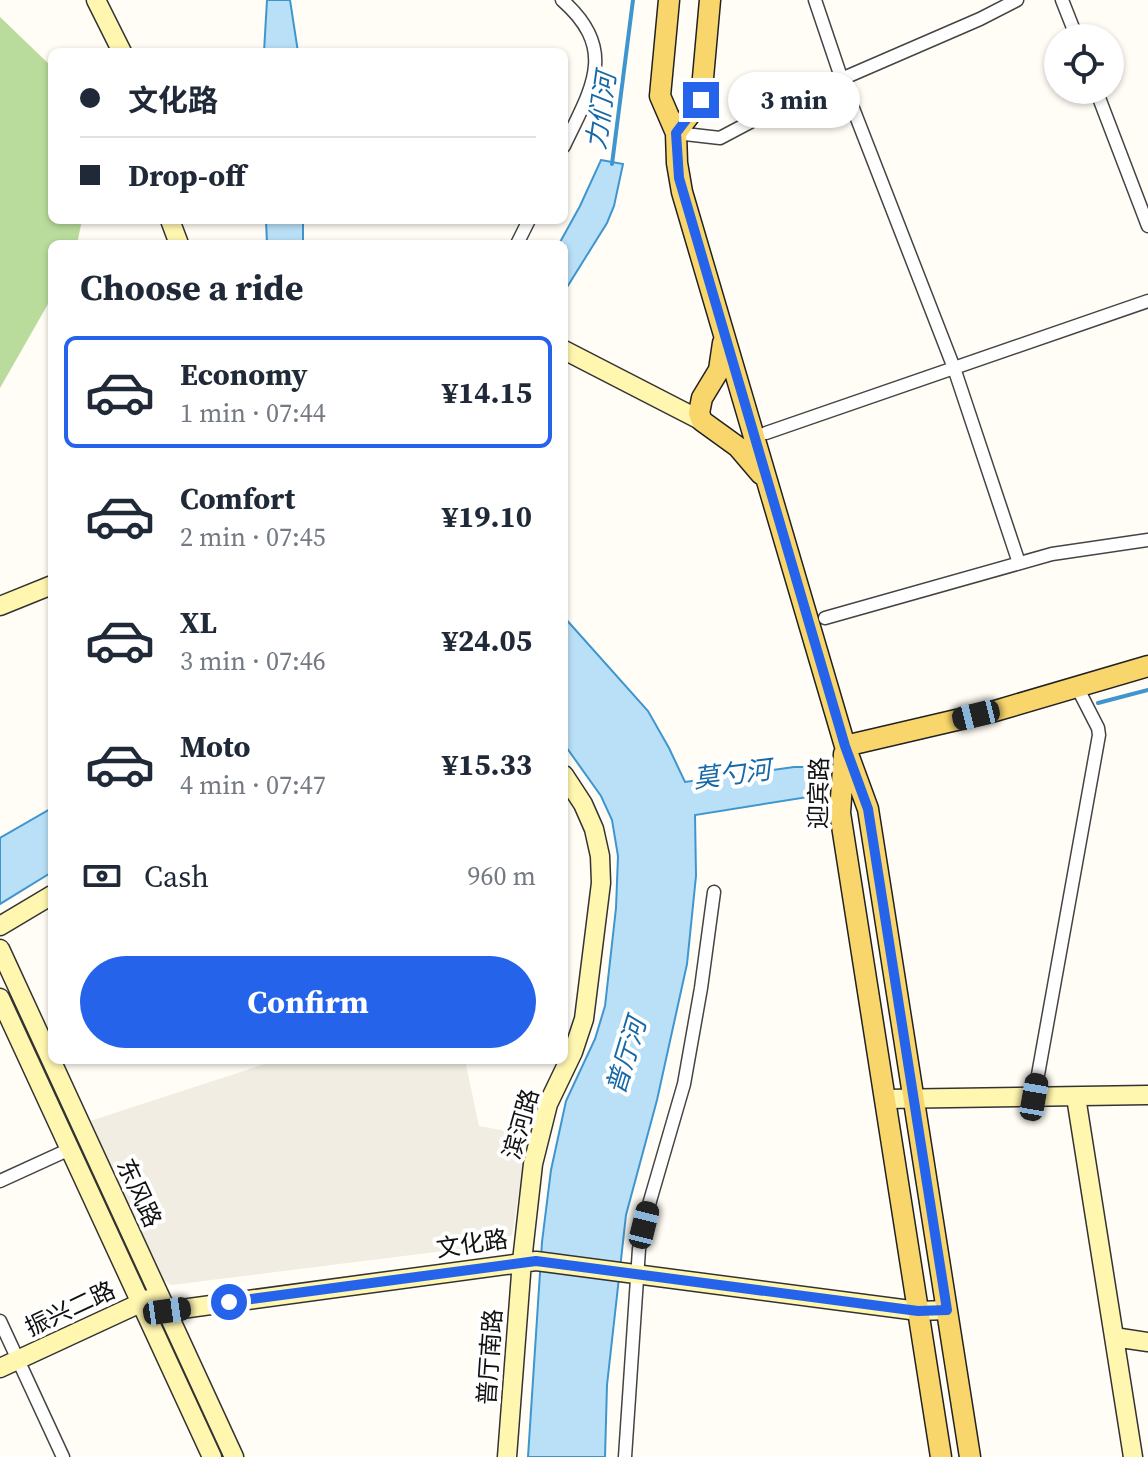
<!DOCTYPE html>
<meta charset="utf-8">
<style>
:root{--surface:#fff;--page:#f6f6f7;--text:#1f2937;--muted:#747a83;--line:#e0e1e3;--accent:#2563eb}
body{margin:0;font-family:"Source Serif 4","Noto Sans SC",serif;background:var(--page);color:var(--text);height:100vh;display:flex;flex-direction:column;font-size:30px;white-space:nowrap}
*{box-sizing:border-box;margin:0}
p{font-size:26px;color:var(--muted)}
.icon{flex:none;width:44px;height:44px;fill:none;stroke:currentColor;stroke-width:2;stroke-linecap:round;stroke-linejoin:round}
.map{position:relative;flex:1;overflow:hidden}
.drawer{position:absolute;left:48px;top:240px;width:520px;height:824px;display:flex;flex-direction:column;background:var(--surface);border-radius:12px;box-shadow:0 2px 6px #0004}
.drawer>*{flex:none}
.top-card{position:absolute;left:48px;top:48px;width:520px;height:176px;border-radius:12px;box-shadow:0 2px 6px #0004;display:grid;align-content:center;height:176px;padding:0 32px;background:var(--surface)}
.controls{position:absolute;left:1044px;top:24px;display:grid;gap:16px}
.controls a{display:grid;place-items:center;width:80px;height:80px;border-radius:50%;background:var(--surface);box-shadow:0 2px 6px #0004;font-size:40px}
.end{position:absolute;width:36px;height:36px;margin:-18px;border:10px solid #2563eb;background:#fff;box-shadow:0 0 0 4px #fff}
.from{border-radius:50%}
.bubble{position:absolute;height:56px;border-radius:28px;background:var(--surface);box-shadow:0 2px 6px #0004;font-size:26px;font-weight:700;line-height:56px;text-align:center}
.car{position:absolute;width:24px;height:48px;margin:-24px -12px;border-radius:10px;box-shadow:0 0 6px 2px #0007;background:linear-gradient(#222 24%,#8ab4d8 0 40%,#222 0 76%,#8ab4d8 0 86%,#222 0)}
.top-card b{display:flex;align-items:center;gap:28px;height:76px;font-size:30px}
.top-card b+b{border-top:2px solid var(--line)}
.top-card i{width:20px;height:20px;background:var(--text)}
ul{padding:0;list-style:none}
li{display:flex;align-items:center;gap:24px;height:112px;margin:0 16px 12px;padding:0 16px;border:4px solid transparent;border-radius:12px}
li div{flex:1}
li b{display:block;font-size:30px}
li em{font-style:normal;font-weight:700}
li.selected{border-color:var(--accent)}
li>.icon{width:72px;height:72px;stroke-width:1.5}
h2{padding:0 32px;font-size:36px;line-height:96px}
.pay{display:flex;align-items:center;gap:20px;height:88px;padding:0 32px;font-size:30px}
.pay p{margin-inline-start:auto}
.action{display:flex;gap:16px;margin-top:auto;padding:16px 32px}
.action a{flex:1;height:92px;border-radius:48px;background:var(--accent);color:#fff;font-size:32px;font-weight:700;line-height:92px;text-align:center}
.map>svg:first-child{display:block}
</style>
<div class="map">
<svg width="1148" height="1457" viewBox="0 0 1148 1457">
<rect width="100%" height="100%" fill="#fffdf5"/>
<path fill="#b9dc9c" d="M0 17 52 67V220H82L77 244H52V297L0 388Z"/>
<path fill="#f1ede2" d="M271 1060H465L479 1126 528 1135 512 1235 500 1244 171 1285 158 1277 90 1121 271 1062Z"/>
<path fill="#b9e0f7" stroke="#3f96cf" stroke-width="2" d="M267 0H290L298 52H264Z
M601 160 623 164 614 206 607 223 564 292V244H559L580 206Z
M266 220H303V244H267Z
M564 617 648 711 669 748 685 782 794 767H822L827 794 695 815 696 876 687 964 657 1100 626 1215 607 1385 605 1457H528L542 1242 551 1170 566 1101 595 1039 605 1006 616 908 618 856 612 820 601 796 564 744Z
M52 808V872L0 904V838Z"/>
<g fill="none" stroke-linecap="round" stroke-linejoin="round">
<path stroke="#3f96cf" stroke-width="4" d="M612 164 633 0
M1098 703 1148 690"/>
<defs>
<path id="street" d="M562 0C619 50 591 89 564 146
M815 0 842 80 954 368 1019 563
M1062 0 1077 38
M1096 90 1148 226
M676 133 720 138 786 103 980 19 1017 0
M517 244 529 220
M766 433 1148 301
M825 618 1052 554 1148 540
M1034 1097 1099 735 1098 728 1077 687
M0 1181 70 1149
M0 1321 63 1457
M625 1457 639 1249 650 1201 684 1084 701 988 714 892"/>
<path id="secondary" d="M96 0 122 52
M170 220 179 244
M564 350 702 421
M0 606 52 585
M0 926 52 895
M0 949 234 1457
M0 998 212 1457
M1076 1097 1133 1457
M885 1099 1148 1095
M147 1316 167 1311 536 1261 918 1311 947 1310
M1114 1337 1148 1342
M0 1368 149 1299
M507 1457 522 1261 533 1164 548 1104 573 1052 584 1019 601 883 600 856 594 829 583 804 564 775"/>
<path id="primary" d="M669 0 660 96 676 133 677 163 682 192 845 746 868 809 970 1457
M676 133 701 100 710 0
M723 343 719 370 702 398 699 413 702 421 738 447 761 474
M845 746 995 711 1148 666
M844 754 840 813 941 1457"/>
</defs>
<use href="#street" stroke="#444" stroke-width="15"/>
<use href="#secondary" stroke="#333" stroke-width="21"/>
<use href="#primary" stroke="#222" stroke-width="23"/>
<use href="#street" stroke="#fff" stroke-width="12"/>
<use href="#secondary" stroke="#fff6b0" stroke-width="18"/>
<use href="#primary" stroke="#f9d66b" stroke-width="20"/>
</g>
<g fill="none" stroke-linecap="round" stroke-linejoin="round">
<path stroke="#2563eb" stroke-width="10" d="M229 1302 536 1261 918 1311 947 1310 868 809 845 746 679 178 676 133 701 100"/>
</g>
<g text-anchor="middle" stroke-width="8" stroke-linejoin="round" paint-order="stroke">
<g font-size="24" fill="#111" stroke="#fff">
<text transform="translate(819 793) rotate(-89)" y="8">迎宾路</text>
<text transform="translate(521 1124) rotate(-74)" y="8">滨河路</text>
<text transform="translate(139 1193) rotate(65)" y="8">东风路</text>
<text transform="translate(472 1244) rotate(-8)" y="8">文化路</text>
<text transform="translate(70 1309) rotate(-25)" y="8">振兴二路</text>
<text transform="translate(490 1357) rotate(-86)" y="8">普厅南路</text>
</g>
<g font-size="26" font-style="italic" fill="#1768a6" stroke="#fff">
<text transform="translate(601 111) rotate(-82)" y="9">力们河</text>
<text transform="translate(732 774) rotate(-7)" y="9">莫勺河</text>
<text transform="translate(626 1056) rotate(-73)" y="9">普厅河</text>
</g>
</g>
</svg>
<div class="controls">
<a><svg class="icon" aria-label="locate" viewBox="0 0 24 24"><circle cx="12" cy="12" r="6"/><path d="M12 2v4M12 18v4M2 12h4M18 12h4"/></svg></a>
</div>
<i class="end from" style="left:229px;top:1302px"></i>
<i class="end" style="left:701px;top:100px"></i>
<div class="bubble" style="left:728px;top:72px;width:132px">3 min</div>
<i class="car" style="left:976px;top:715px;rotate:256deg"></i>
<i class="car" style="left:1034px;top:1097px;rotate:10deg"></i>
<i class="car" style="left:644px;top:1225px;rotate:14deg"></i>
<i class="car" style="left:167px;top:1311px;rotate:82deg"></i>
<div class="top-card">
<b><i class="from"></i>文化路</b>
<b><i></i>Drop-off</b>
</div>
<section class="drawer">
<h2>Choose a ride</h2>
<ul>
<li class="selected"><svg class="icon" aria-label="car" viewBox="0 0 24 24"><path d="M5 17H2v-5l4-1 3-4h7l3 4 3 1v5h-3M9 17h6M6 11h13"/><circle cx="7" cy="17" r="2"/><circle cx="17" cy="17" r="2"/></svg><div><b>Economy</b><p>1 min · 07:44</p></div><em>¥14.15</em></li>
<li><svg class="icon" aria-label="car" viewBox="0 0 24 24"><path d="M5 17H2v-5l4-1 3-4h7l3 4 3 1v5h-3M9 17h6M6 11h13"/><circle cx="7" cy="17" r="2"/><circle cx="17" cy="17" r="2"/></svg><div><b>Comfort</b><p>2 min · 07:45</p></div><em>¥19.10</em></li>
<li><svg class="icon" aria-label="car" viewBox="0 0 24 24"><path d="M5 17H2v-5l4-1 3-4h7l3 4 3 1v5h-3M9 17h6M6 11h13"/><circle cx="7" cy="17" r="2"/><circle cx="17" cy="17" r="2"/></svg><div><b>XL</b><p>3 min · 07:46</p></div><em>¥24.05</em></li>
<li><svg class="icon" aria-label="car" viewBox="0 0 24 24"><path d="M5 17H2v-5l4-1 3-4h7l3 4 3 1v5h-3M9 17h6M6 11h13"/><circle cx="7" cy="17" r="2"/><circle cx="17" cy="17" r="2"/></svg><div><b>Moto</b><p>4 min · 07:47</p></div><em>¥15.33</em></li>
</ul>
<div class="pay"><svg class="icon" aria-label="cash" viewBox="0 0 24 24"><path d="M3 7h18v10H3z"/><circle cx="12" cy="12" r="2"/></svg>Cash<p>960 m</p></div>
<div class="action"><a>Confirm</a></div>
</section>
</div>
